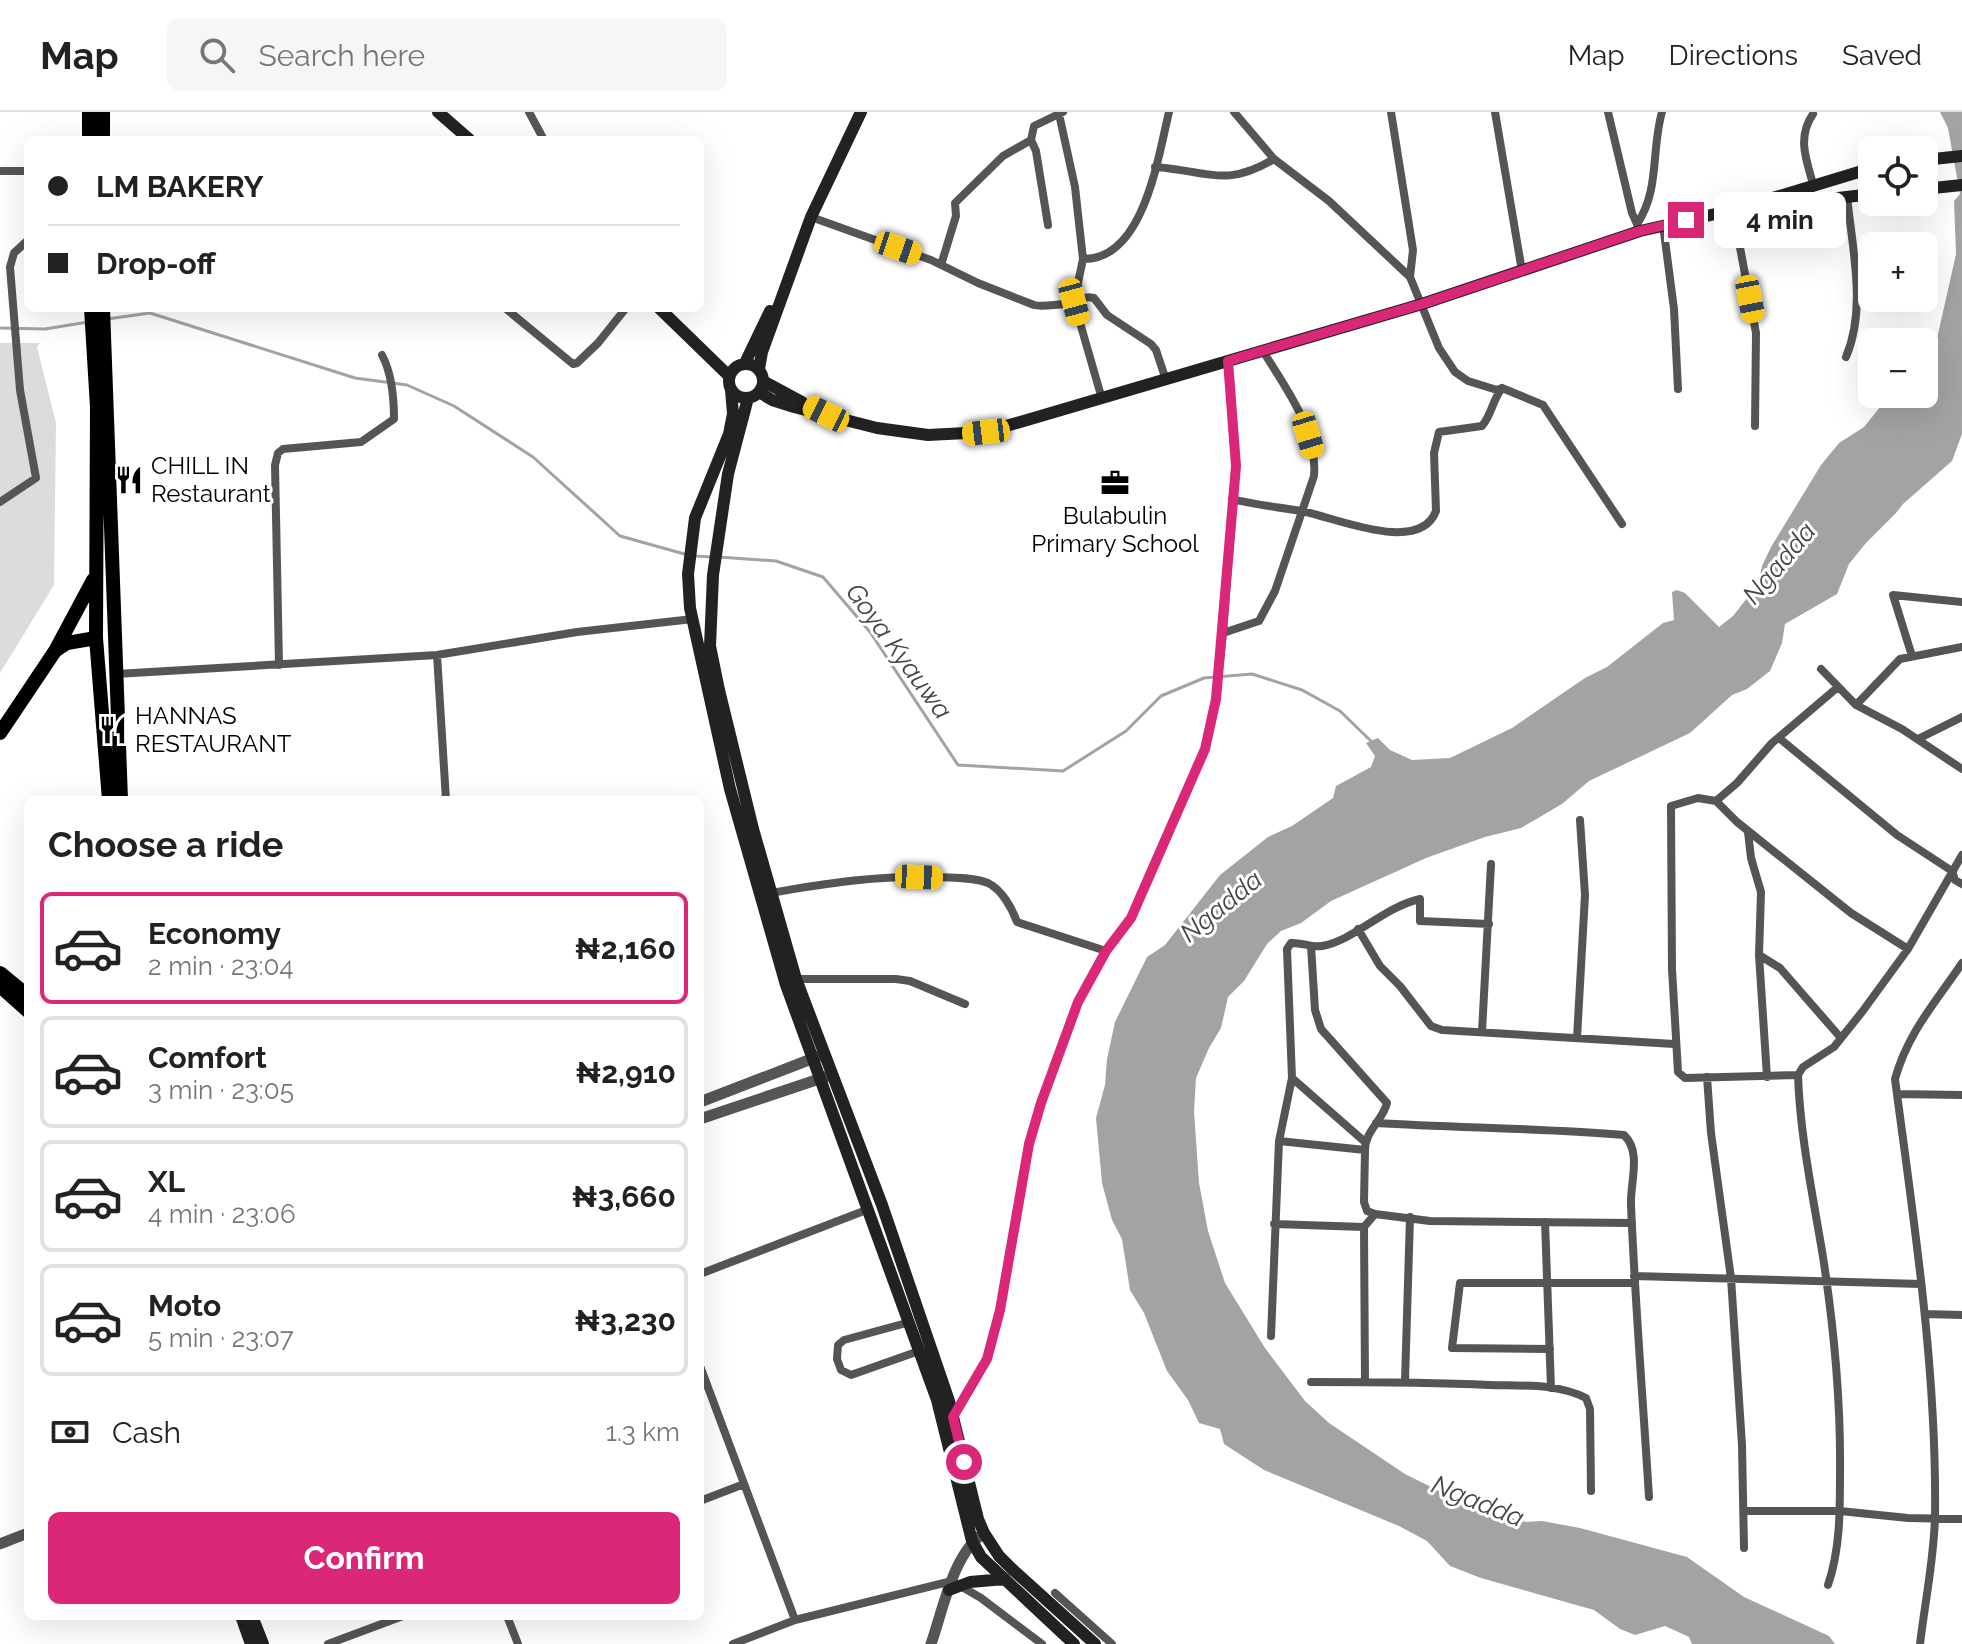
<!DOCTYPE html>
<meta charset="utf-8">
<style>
:root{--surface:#fff;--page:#f6f6f6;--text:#222;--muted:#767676;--line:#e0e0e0;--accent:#db2777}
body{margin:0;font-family:Raleway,sans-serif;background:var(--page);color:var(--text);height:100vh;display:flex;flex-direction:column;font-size:30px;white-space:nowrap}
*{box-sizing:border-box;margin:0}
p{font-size:26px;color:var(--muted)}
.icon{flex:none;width:44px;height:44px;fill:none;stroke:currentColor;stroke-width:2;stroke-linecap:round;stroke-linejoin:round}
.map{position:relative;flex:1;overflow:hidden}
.drawer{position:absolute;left:24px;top:684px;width:680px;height:824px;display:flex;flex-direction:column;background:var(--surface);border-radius:12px;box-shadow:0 8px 32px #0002}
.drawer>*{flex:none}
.banner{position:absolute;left:24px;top:24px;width:680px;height:176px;border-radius:12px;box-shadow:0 8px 32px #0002;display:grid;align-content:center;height:176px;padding:0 24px;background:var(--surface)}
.buttons{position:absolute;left:1858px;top:24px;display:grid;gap:16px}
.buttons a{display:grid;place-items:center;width:80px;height:80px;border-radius:12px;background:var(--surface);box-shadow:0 8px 32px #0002;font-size:40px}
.end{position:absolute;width:36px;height:36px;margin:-18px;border:10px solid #db2777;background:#fff;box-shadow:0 0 0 4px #fff}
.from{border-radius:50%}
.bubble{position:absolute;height:56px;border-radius:12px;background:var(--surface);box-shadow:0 8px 32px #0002;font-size:26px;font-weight:700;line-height:56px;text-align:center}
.car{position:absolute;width:24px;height:48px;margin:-24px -12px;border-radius:10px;box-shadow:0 0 6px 2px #0007;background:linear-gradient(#f5c518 24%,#345 0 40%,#f5c518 0 76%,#345 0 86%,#f5c518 0)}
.banner b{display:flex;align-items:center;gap:28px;height:76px;font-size:30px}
.banner b+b{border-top:2px solid var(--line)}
.banner i{width:20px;height:20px;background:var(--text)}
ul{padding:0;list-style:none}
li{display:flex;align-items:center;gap:24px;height:112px;margin:0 16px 12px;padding:0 8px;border:4px solid var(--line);border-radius:12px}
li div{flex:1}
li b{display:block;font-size:30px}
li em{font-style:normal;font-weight:700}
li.current{border-color:var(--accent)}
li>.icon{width:72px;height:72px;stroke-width:1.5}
h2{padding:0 24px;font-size:36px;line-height:96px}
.pay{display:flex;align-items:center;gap:20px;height:88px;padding:0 24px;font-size:30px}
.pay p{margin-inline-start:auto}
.cta{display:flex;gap:16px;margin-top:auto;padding:16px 24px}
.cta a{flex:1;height:92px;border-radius:12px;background:var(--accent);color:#fff;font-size:32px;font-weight:700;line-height:92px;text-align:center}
header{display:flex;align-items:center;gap:48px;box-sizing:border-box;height:112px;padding:0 40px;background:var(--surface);border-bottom:2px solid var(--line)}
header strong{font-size:38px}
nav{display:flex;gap:44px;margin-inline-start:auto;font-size:28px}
.search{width:560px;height:72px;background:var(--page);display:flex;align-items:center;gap:20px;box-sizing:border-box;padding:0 28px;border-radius:12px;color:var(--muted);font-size:30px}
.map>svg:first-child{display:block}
</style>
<header>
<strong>Map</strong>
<div class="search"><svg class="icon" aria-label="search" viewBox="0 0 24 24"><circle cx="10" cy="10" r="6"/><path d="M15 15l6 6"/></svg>Search here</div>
<nav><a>Map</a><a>Directions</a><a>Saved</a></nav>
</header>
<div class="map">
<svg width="1962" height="1532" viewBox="0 0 1962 1532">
<rect width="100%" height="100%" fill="#fff"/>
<path fill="#dcdcdc" d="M0 231H40L37 235 56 311 54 473 0 561Z"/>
<path fill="#a3a3a3" d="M1940 0H1962V322L1952 349 1903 392 1896 401 1866 431 1849 452 1837 482 1785 512 1782 531 1770 559 1747 577 1732 583 1690 621 1589 669 1562 692 1521 716 1485 725 1426 746 1331 789 1301 811 1281 819 1267 832 1244 869 1228 885 1221 916 1209 936 1196 966 1194 999 1199 1071 1208 1119 1225 1171 1265 1236 1305 1289 1329 1311 1405 1362 1473 1396 1526 1410 1542 1409 1580 1416 1687 1445 1744 1485 1829 1524 1835 1532H1692L1689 1525 1665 1514 1635 1523 1620 1517 1594 1498 1481 1466 1450 1454 1427 1429 1399 1414 1264 1358 1224 1332 1220 1317 1199 1311 1188 1288 1167 1259 1144 1201 1130 1178 1122 1127 1112 1108 1102 1071 1096 1006 1105 973 1107 947 1115 910 1147 845 1165 833 1220 763 1268 725 1292 714 1333 686 1336 674 1371 655 1375 644 1366 631 1378 626 1390 638 1412 648 1450 646 1512 616 1585 566 1607 555 1663 511 1674 508 1672 480 1677 478 1685 481 1719 515 1733 504 1758 472 1762 454 1771 435 1821 353 1839 331 1864 315 1880 295 1897 282H1924V247L1936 231 1956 142 1954 89 1960 82 1948 16Z"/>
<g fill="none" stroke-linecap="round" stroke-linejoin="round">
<path stroke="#a3a3a3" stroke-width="3" d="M107 207 150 201 355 266 407 273 454 294 533 345 620 424 688 443
M0 216 45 217 88 210
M695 444 712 445
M719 445 776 449 823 465 870 520 958 653 1063 659 1126 619 1161 584 1204 566 1252 562 1302 578 1340 599 1373 631"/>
<path stroke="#555" stroke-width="8" d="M529 0 544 28
M1234 0 1274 47 1329 89 1410 165 1439 236 1455 260 1468 269 1497 278 1502 276 1543 293 1622 412
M1391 0 1413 138 1410 165
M1495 0 1522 159
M1608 0 1632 101 1640 119
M1059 2 1075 75 1083 147
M1155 55C1205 58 1225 77 1274 47
M0 59H28
M1813 72C1806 47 1797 25 1813 2
M1733 98 1756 221 1755 314
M811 105 931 148 978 171 1034 193C1041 195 1067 192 1075 190 1083 187 1084 184 1094 186L1107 203 1151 232 1156 238 1166 268
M1637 112C1660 78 1651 38 1662 0
M1048 113 1036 39 1031 28 1034 14 1063 0
M1663 113 1674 197 1678 277
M941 153 956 104 955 91 1003 44 1031 28
M505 196 573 252 577 251 598 231 626 196
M1846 245C1867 196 1852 136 1847 84
M1102 287 1074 190 1083 147C1144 148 1158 45 1169 0
M1232 387C1255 393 1278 395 1301 399 1332 404 1419 444 1436 399L1434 341 1439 320 1482 314C1492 302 1492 289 1502 276
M0 390 36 366 20 278 10 155 14 141 28 128
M1223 521 1259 509 1275 479 1314 364C1318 318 1286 277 1263 239
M437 543 446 688
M1912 544 1893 483 1962 490
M279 553 275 353 278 341 283 337 361 330 394 307C394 286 392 262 382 243
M1821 557 1856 593 1902 617 1962 657
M116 562 437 543 577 520 693 507
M1856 593 1900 547 1962 535
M1779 626 1897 723 1952 759 1955 768 1962 772
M1918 627 1962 605
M1716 689 1737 671 1772 631 1838 575
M1748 720 1751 746 1761 780 1759 843 1767 965
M771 781C827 771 881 763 938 765 954 766 973 765 988 771 1002 778 1012 796 1017 810L1106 839
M1358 817 1380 854 1400 874 1431 914 1442 918 1674 932
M1311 834 1315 898 1321 917 1387 991C1383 1008 1365 1019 1365 1038
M1759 843 1780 856 1840 925
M796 867H896L910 869 965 892
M1482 920 1491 752
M1577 926 1585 783 1580 708
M1798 963 1685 966 1678 960 1672 857 1671 694 1698 686 1716 689 1737 710 1851 801 1908 837
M1707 965 1711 1021 1731 1166 1742 1333 1744 1436
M1292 966 1365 1030
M1897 982 1962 983
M1376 1011C1459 1016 1542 1016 1624 1023 1642 1040 1630 1070 1631 1093 1635 1190 1643 1288 1649 1385
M1279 1029 1365 1038 1364 1090 1367 1099 1375 1102 1430 1109 1632 1111
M1545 1110 1551 1276
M1274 1112 1364 1115 1375 1102
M1364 1115 1365 1270
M700 1162 869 1097
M1634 1164 1921 1172
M1925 1202 1962 1203
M910 1210 844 1228 838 1233 837 1247 841 1258 851 1263 919 1239
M1271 1224 1279 1029 1292 966 1287 837 1291 831C1301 830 1312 836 1322 834 1353 829 1384 795 1420 787V809L1489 812
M1550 1237 1452 1236 1460 1171H1634
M700 1254 795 1508
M1405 1269 1410 1105
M1311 1270C1370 1270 1429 1270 1489 1273 1521 1274 1557 1271 1586 1286L1590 1297 1591 1379
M954 1304 987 1247 1000 1198 1029 1032 1041 991 1078 890 1106 839 1131 806 1205 637 1216 587 1223 521 1236 354 1228 249
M700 1389 744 1372
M1744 1399H1840L1908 1406 1962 1407
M1828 1473C1840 1438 1840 1400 1840 1364 1841 1291 1834 1216 1823 1145 1813 1084 1800 1024 1798 963L1803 955 1834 935 1862 900 1908 837 1962 743
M1055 1481 1112 1532
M507 1504 518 1532
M328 1532 403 1504
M733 1532 795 1508 952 1469 981 1486 1042 1532
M1920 1532C1925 1490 1934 1447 1935 1405 1937 1258 1914 1111 1895 967 1908 920 1936 890 1962 851"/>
<path stroke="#555" stroke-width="11" d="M700 990 819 944
M700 1007 828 964
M0 1432 28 1421
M931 1532C943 1498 953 1441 984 1421"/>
<path stroke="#222" stroke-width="12" d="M438 0 470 28
M1924 48 1962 44
M1924 77 1962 73
M1752 96 1872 82
M659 196 729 264
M745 251 770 199
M729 269a17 17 0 1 1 34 0a17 17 0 1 1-34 0Z
M759 257 762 240 811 105 861 0
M763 269 802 290
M731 278 733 302 729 322 695 406 688 462 690 496 730 677 786 873 937 1288 972 1429 981 1445 1074 1532
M759 280 772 288 794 295 877 316 928 323 986 320 1422 192 1640 119 1733 98 1872 56
M748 286 728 362 713 463 710 534 719 578 753 717 796 867 882 1093 949 1289 978 1407 984 1421 999 1444 1011 1456 1095 1532
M949 1478 970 1470 1005 1467
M241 1504 251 1532
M252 1504 263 1532"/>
<path stroke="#000" stroke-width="14" d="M103 0V28
M89 28V0
M91 196 97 295 96 526 109 688
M103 196 121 688
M55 539 67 531 96 526
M0 621 55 539 93 468
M0 861 28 884
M0 874 28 899"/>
</g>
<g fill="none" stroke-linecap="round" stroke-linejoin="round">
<path stroke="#db2777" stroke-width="10" d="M964 1350 953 1305 987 1247 1000 1198 1029 1032 1041 991 1078 890 1106 839 1131 806 1205 637 1216 587 1236 354 1228 249 1422 192 1640 119 1686 108"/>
</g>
<defs>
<symbol id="restaurant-bare" viewBox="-9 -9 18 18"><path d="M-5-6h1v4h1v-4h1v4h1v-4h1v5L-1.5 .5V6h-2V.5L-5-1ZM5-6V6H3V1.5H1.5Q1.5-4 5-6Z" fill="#000" stroke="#fff" stroke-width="2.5" paint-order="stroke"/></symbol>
<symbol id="office-bare" viewBox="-9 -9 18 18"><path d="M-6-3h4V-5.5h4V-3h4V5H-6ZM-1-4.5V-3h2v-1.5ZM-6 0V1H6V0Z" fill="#000" stroke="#fff" stroke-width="2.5" paint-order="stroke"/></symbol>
</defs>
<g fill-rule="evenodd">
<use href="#restaurant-bare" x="109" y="348" width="40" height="40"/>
<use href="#office-bare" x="1095" y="351" width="40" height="40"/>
<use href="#restaurant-bare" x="93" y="598" width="40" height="40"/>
</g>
<g text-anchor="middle" stroke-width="6" stroke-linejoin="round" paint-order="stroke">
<g font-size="24" fill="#000" stroke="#fff" text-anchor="start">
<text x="151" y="362">CHILL IN<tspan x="151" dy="28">Restaurant</tspan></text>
<text x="1115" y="412" text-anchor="middle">Bulabulin<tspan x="1115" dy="28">Primary School</tspan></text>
<text x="135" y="612">HANNAS<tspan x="135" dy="28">RESTAURANT</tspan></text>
</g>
<g font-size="26" font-style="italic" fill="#444" stroke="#fff">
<text transform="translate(1779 451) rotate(-50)" y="9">Ngadda</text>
<text transform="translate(899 539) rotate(54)" y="9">Goya Kyauwa</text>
<text transform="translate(1221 794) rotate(-39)" y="9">Ngadda</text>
<text transform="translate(1478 1389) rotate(22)" y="9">Ngadda</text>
</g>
</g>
</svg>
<div class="buttons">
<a><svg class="icon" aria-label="locate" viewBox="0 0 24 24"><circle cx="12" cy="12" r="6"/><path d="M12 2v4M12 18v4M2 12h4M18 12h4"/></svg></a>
<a>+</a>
<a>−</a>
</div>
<i class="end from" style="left:964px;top:1350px"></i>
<i class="end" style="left:1686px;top:108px"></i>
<div class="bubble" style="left:1714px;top:80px;width:132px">4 min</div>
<i class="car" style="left:898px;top:136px;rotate:109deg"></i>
<i class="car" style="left:1750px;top:187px;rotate:169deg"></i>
<i class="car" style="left:1074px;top:190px;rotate:165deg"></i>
<i class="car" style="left:826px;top:302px;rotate:296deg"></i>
<i class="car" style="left:986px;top:320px;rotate:263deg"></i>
<i class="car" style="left:1308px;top:323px;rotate:163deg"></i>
<i class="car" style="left:919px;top:765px;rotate:92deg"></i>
<div class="banner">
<b><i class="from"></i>LM BAKERY</b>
<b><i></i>Drop-off</b>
</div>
<section class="drawer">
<h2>Choose a ride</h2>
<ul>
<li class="current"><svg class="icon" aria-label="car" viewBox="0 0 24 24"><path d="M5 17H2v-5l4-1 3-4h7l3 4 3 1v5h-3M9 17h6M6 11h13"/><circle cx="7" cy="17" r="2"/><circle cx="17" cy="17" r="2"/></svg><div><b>Economy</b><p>2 min · 23:04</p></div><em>₦2,160</em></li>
<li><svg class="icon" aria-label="car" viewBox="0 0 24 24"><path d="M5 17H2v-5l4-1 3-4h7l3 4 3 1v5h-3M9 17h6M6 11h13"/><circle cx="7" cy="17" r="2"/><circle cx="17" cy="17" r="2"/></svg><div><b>Comfort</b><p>3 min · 23:05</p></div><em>₦2,910</em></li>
<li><svg class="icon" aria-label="car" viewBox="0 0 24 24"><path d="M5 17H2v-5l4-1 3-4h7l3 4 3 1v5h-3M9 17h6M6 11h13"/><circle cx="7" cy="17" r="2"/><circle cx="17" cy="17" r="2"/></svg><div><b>XL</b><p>4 min · 23:06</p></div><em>₦3,660</em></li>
<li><svg class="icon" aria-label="car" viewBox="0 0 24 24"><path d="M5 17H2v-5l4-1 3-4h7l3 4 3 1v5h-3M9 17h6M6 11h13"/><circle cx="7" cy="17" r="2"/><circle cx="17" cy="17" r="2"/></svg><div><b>Moto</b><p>5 min · 23:07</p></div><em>₦3,230</em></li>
</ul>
<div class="pay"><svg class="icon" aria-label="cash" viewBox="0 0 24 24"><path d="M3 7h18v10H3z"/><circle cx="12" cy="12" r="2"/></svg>Cash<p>1.3 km</p></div>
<div class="cta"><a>Confirm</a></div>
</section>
</div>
